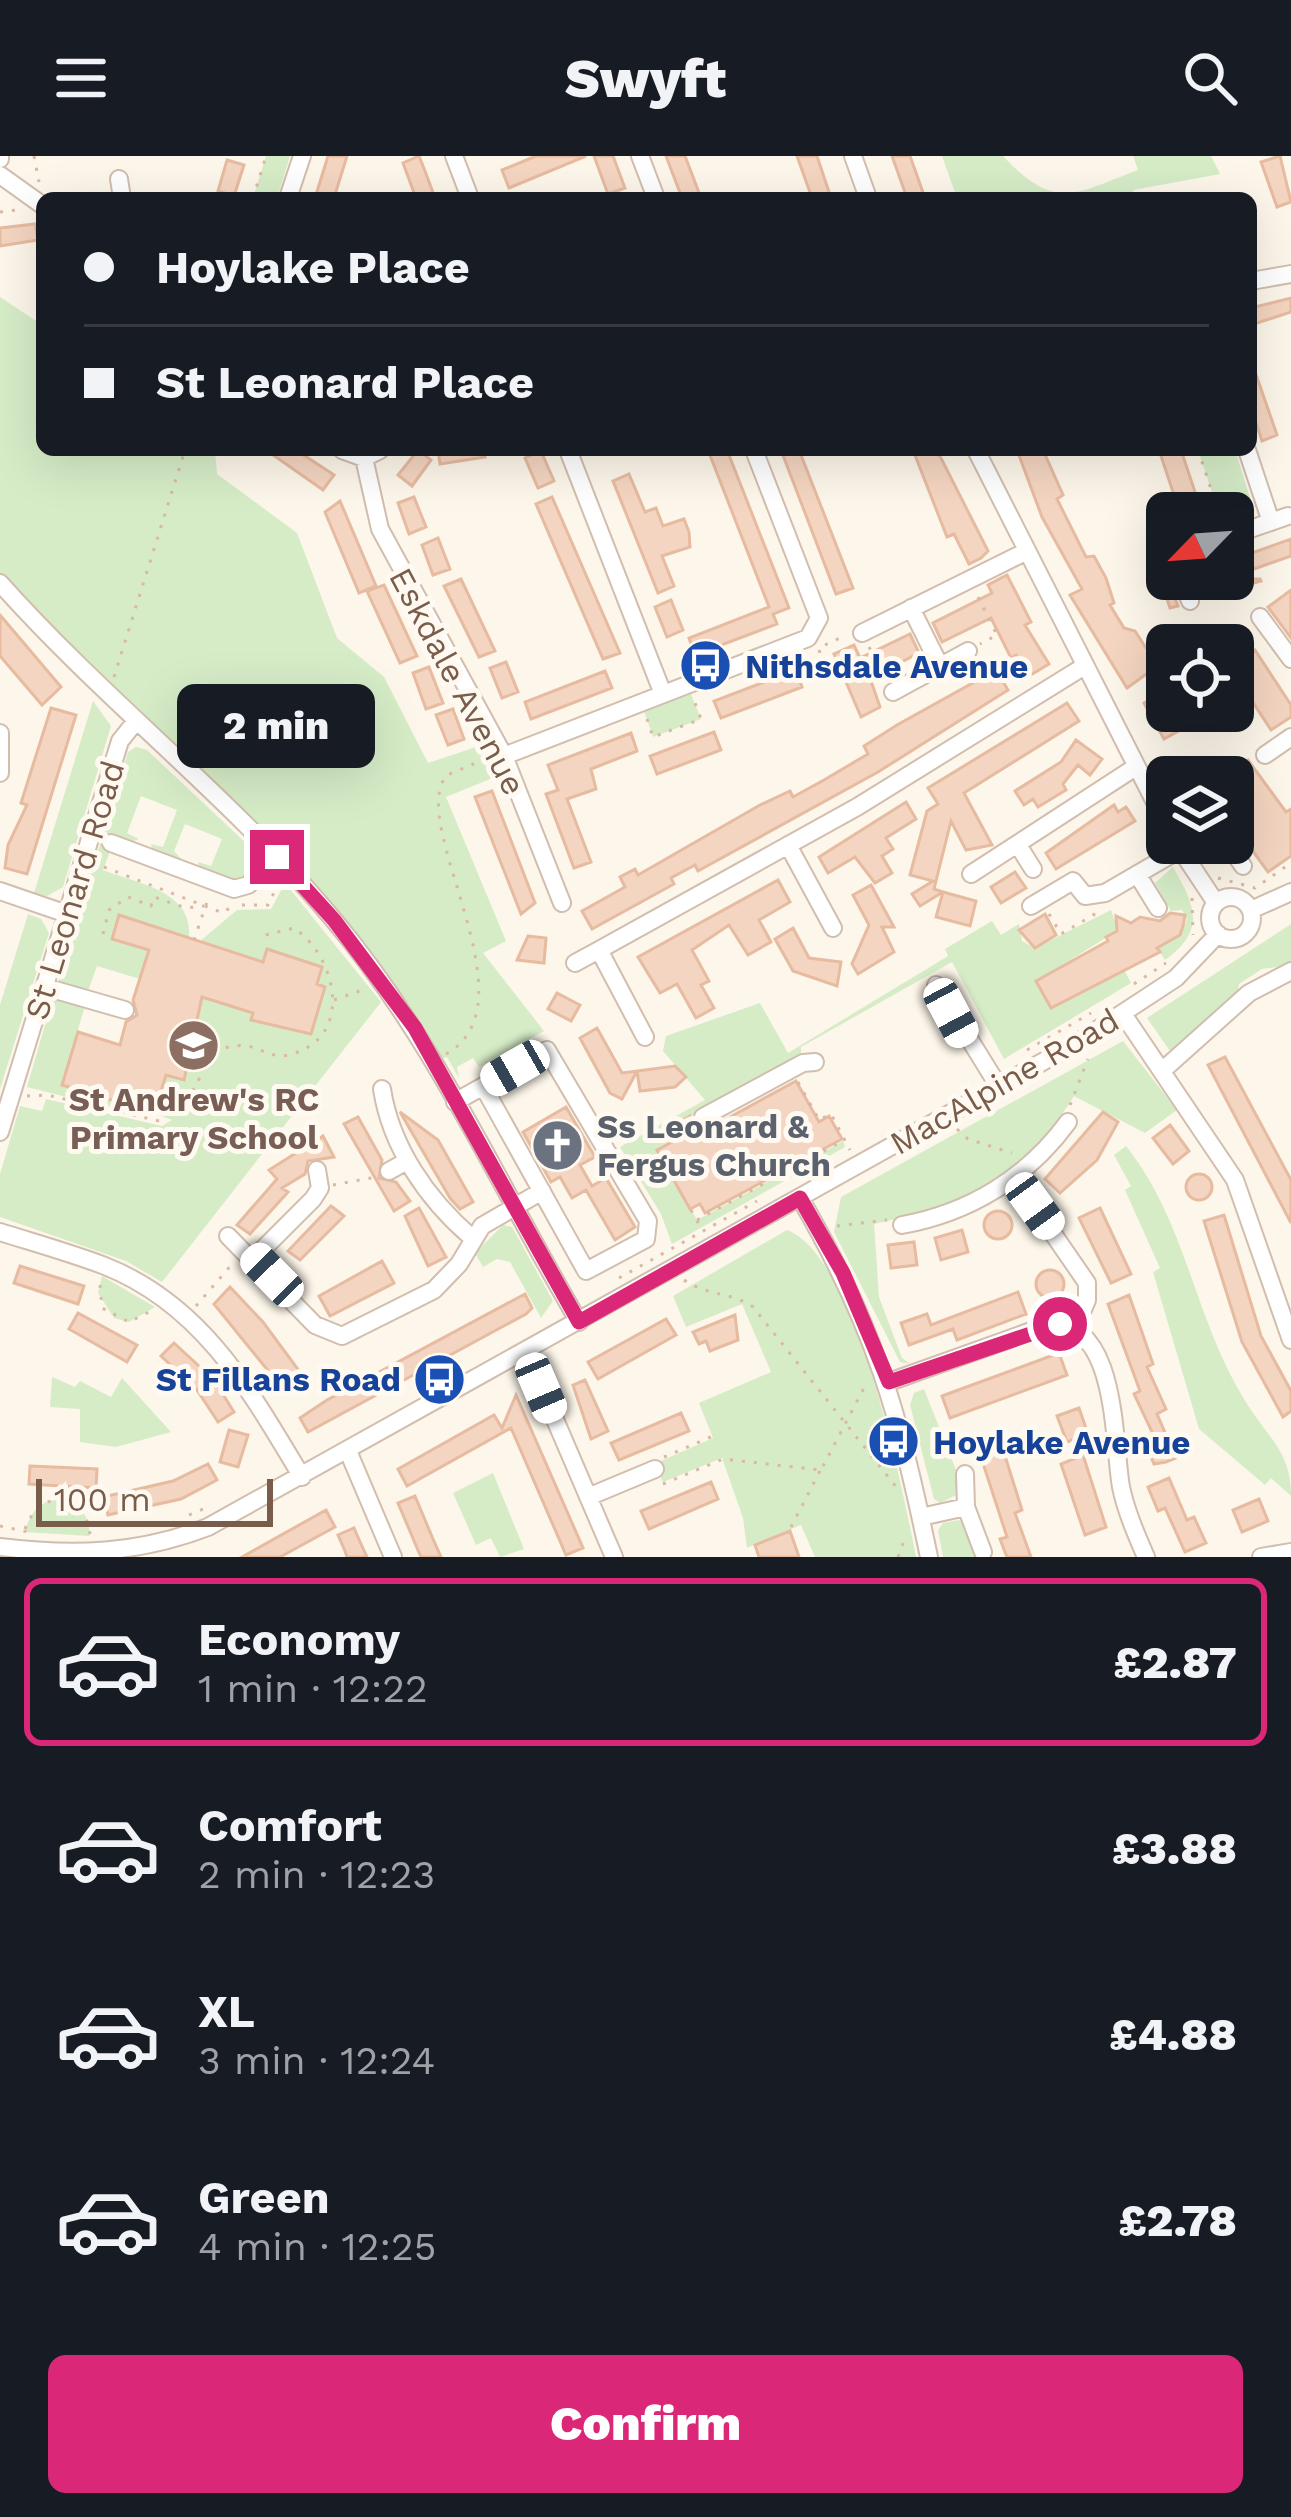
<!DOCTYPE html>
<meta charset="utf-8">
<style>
:root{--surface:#171b24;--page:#242831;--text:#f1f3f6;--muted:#9ea1a6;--line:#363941;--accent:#db2777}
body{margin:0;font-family:"Work Sans",sans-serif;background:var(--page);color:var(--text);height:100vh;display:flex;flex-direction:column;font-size:45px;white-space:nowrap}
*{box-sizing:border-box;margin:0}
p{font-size:39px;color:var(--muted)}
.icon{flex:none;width:66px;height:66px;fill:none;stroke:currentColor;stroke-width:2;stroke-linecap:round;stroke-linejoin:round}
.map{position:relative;height:1401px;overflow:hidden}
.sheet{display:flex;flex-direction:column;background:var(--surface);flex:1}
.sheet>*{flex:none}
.top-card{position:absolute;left:36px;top:36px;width:1221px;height:264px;border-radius:18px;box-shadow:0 12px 48px #0002;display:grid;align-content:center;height:264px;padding:0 48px;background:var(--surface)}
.needle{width:78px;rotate:245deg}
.fabs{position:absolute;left:1146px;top:336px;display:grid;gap:24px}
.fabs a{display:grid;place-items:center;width:108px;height:108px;border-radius:18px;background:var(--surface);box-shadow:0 12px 48px #0002;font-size:60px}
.scale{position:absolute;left:36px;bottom:30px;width:237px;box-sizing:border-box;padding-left:12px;border:6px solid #7a5c4b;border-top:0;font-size:33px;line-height:42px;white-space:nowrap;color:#7a5c4b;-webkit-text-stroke:9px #fffaf1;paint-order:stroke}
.end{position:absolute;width:54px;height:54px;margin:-27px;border:15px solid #db2777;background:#fff;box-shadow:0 0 0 6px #fff}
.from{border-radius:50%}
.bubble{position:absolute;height:84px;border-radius:18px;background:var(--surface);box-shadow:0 12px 48px #0002;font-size:39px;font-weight:800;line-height:84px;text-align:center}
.car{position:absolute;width:36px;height:72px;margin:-36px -18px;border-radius:15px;box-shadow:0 0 9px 3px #0007;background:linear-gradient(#fff 24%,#345 0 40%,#fff 0 76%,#345 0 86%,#fff 0)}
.top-card b{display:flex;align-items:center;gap:42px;height:114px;font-size:45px}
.top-card b+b{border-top:3px solid var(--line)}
.top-card i{width:30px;height:30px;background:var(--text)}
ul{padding:21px 0 0;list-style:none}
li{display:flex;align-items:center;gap:36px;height:168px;margin:0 24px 18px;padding:0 24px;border:6px solid transparent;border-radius:18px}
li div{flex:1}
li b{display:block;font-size:45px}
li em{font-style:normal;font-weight:800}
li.active{border-color:var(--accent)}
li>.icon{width:108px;height:108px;stroke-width:1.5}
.action{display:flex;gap:24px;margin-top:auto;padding:24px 48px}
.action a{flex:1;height:138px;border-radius:18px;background:var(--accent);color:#fff;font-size:48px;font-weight:800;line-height:138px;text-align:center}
header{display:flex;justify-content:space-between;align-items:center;height:156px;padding:0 48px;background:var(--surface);font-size:54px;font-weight:800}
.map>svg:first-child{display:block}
</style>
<header><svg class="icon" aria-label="menu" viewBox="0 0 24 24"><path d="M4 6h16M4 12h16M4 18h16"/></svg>Swyft<svg class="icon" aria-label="search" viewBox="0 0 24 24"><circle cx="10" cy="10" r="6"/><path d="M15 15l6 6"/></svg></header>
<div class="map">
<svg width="1291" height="1401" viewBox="0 0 1291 1401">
<rect width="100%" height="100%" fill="#fdf6ea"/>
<path fill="#d6ecc7" d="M266 0H290L277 42H253Z
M942 0H1003C1056 56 1074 38 1138 14L1133 0H1211L1220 18 1133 34 1132 42H957Z
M0 141 42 169V294H215L217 318 297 377 337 482 384 521 428 607 485 588 500 619 446 641 506 785 483 797 544 875 479 911 473 902 457 911 459 922 447 901 439 904 361 788 0 418Z
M1198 294H1235L1254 354 1250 361 1233 367V357H1219Z
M691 538 701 563 653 581 644 555Z
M93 545 111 570 63 731 47 740 34 737Z
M136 591 147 594 264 704 238 727 199 712 198 706 211 710 222 683 185 668 174 695 182 704 152 694 151 688 163 691 177 654 141 640 127 677 139 683 111 693 103 714C139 728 194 735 189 782L120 759 112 783 149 794 140 823 97 810 88 835 58 826 128 596Z
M1173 711C1196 751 1206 774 1165 804L1157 792 1180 779 1187 763 1182 754 1171 755 1155 727Z
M285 727 381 846 162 1126 126 1105 0 1061V1018L20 950 42 955 46 943 162 970 172 964 154 957 166 919 184 923 202 841 253 857 252 865 311 877 325 832 317 828 322 811 268 793 263 806 199 786 237 754 271 753Z
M1111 754 1118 774 1037 825 1052 852 1123 812 1131 827 1004 903 952 806 801 891V901L677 967 683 980 658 995 697 1064 843 985 845 991 672 1088 661 1058 620 991 705 944 663 895 666 880 760 847 788 897 948 800 945 793 992 765 1001 779 1019 768 1022 785 1035 792Z
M28 758 41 763 49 777 0 933V849Z
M1291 768V809L1262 813 1239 828 1237 838 1170 895 1147 862Z
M53 841 85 850 62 928 116 945 114 953 27 931Z
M1123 885 1177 954 1145 977 1074 940C1023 1022 966 1049 874 1068L879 1141 902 1202 910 1208 900 1206 834 1076 841 1041Z
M1126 990C1187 1067 1194 1162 1244 1243 1267 1282 1291 1294 1291 1340L1271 1322 1265 1329 1199 1273 1153 1116 1160 1112 1125 1034 1131 1030 1114 999Z
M503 1069 512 1071 553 1145 541 1162 510 1106 497 1103 483 1111 475 1097Z
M787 1074C857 1101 902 1329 916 1401H815L801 1369 747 1392 743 1362 722 1302 663 1326 654 1308 713 1282 699 1247 771 1216 742 1148 686 1171 673 1140Z
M102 1120 155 1151 129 1166 114 1162 98 1137Z
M52 1221 75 1231 80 1225 111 1241 122 1222 171 1276 116 1291 80 1286V1253L50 1251Z
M924 1233 958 1319V1338L940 1347 934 1343 910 1249 914 1237Z
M493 1317 524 1393 500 1401 491 1382 476 1389 453 1337Z
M61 1342C82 1349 88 1358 90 1380L24 1376C32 1355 38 1346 61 1342Z
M960 1364 978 1401H943L938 1374 943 1367Z"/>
<path fill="#f4d5c1" stroke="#e7bba0" stroke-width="3" d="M328 0H347L334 42H315Z
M419 0 425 15 435 42H416L403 7Z
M536 0H586L509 32 502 14Z
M594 0H613L625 32 608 38Z
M666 0H685L701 42H682Z
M797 0H817L831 42H812Z
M892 0H910L925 42H907Z
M1280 0 1291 46 1277 51 1261 6Z
M227 4 244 9 234 40 218 35Z
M35 68 38 84 0 90V72Z
M1291 142V156L1251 169V152Z
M1253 210 1277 279 1262 285 1251 252Z
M266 294H296L334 319 323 334Z
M418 294 431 304 412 330 398 319Z
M438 294H484L485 301 440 308Z
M708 294H727L789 452 773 458 777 468 695 499 689 482 769 451Z
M781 294H799L853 432 836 438Z
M913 294H934L941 302 988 395 981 402 969 408 954 378 947 381Z
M1017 294H1043L1063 339 1057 343 1086 401 1094 400 1106 422 1114 447 1110 449 1124 472 1135 475 1146 492 1156 486 1167 503 1127 532 1070 439 1082 433 1042 361Z
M1159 294H1181L1202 357H1180Z
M541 295 554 325 538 332 525 302Z
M629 318 645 356 656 352 663 370 684 363 689 376 690 391 662 400 674 430 658 437 613 325Z
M414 341 426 371 409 378 398 347Z
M552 341 620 497 603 503 536 348Z
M340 345 376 430 359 437 325 356Z
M438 382 450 413 433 419 422 389Z
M1291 383V400L1254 413 1249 398Z
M1167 395V423L1178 450 1170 452 1153 399Z
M1007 419 1031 466 1025 469 1049 508 1029 520 1016 499 1011 502 991 462 942 486 933 467 992 437 988 429Z
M461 423 495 495 479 501 444 430Z
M1196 423H1260L1261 425 1202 441Z
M384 429 417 500 400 507 367 435Z
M1291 434V482L1268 451Z
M671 444 683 474 667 481 655 451Z
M0 459 61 531 42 549 0 500Z
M910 478 919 497 870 522 880 551 861 561 834 498 854 489 860 502Z
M1255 494 1291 549V561L1271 574 1233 516V508Z
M506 506 518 536 502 542 490 512Z
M429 511 443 547 426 553 413 517Z
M796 514 802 531 721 562 714 545Z
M996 514 1008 534 878 616 698 715 695 709 671 722 674 728 592 773 582 755 625 731 620 721 635 713 638 719 760 649 790 635 793 641 824 624 868 598 864 590 897 569Z
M605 515 612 532 531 563 525 546Z
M1167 534V555H1214L1204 560 1208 566 1196 573 1193 567 1164 583 1144 547Z
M1067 547 1079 565 964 637 992 689 966 694 951 665 934 733 943 736 920 750 912 738 933 725 910 719 927 655 938 648 928 632Z
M51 552 76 559 27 718 5 712 8 689 27 649 21 647Z
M453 553 464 583 448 589 436 559Z
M714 576 721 594 657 618 650 600Z
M631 577 637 595 591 613 596 633 567 643 591 706 574 712 546 638 558 634 548 609Z
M1076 584 1102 603 1090 619 1078 609 1063 628 1066 634 1038 651 1033 643 1024 649 1015 635 1061 606Z
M1166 603 1170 610 1177 605 1187 621H1167V639L1151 611Z
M1248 604 1286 656 1291 653V700L1268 716 1233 668V614Z
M492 635 535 747 521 758 475 641Z
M906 646 916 663 886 682 893 693 882 700 892 717 875 727 855 701 828 717 819 701Z
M1114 649 1118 656 1126 651 1135 665 1056 713 1046 697Z
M1015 716 1026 732 1001 747 991 731Z
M778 724 790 746 759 764 771 786 748 799 729 769 692 794 709 825 701 829 714 852 696 862 677 828 660 837 638 801Z
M871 729 894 771H882L894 796 858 818 852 808 869 769 853 739Z
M943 736 976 745 970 770 936 761Z
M1170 757 1185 759 1183 770 1180 779 1157 792 1160 796 1051 852 1036 825 1108 785 1106 781 1117 775 1116 760 1131 767 1140 761 1160 765Z
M1045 758 1056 779 1035 792 1019 774Z
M119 759 263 806 267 793 322 811 317 828 325 831 311 878 251 864 253 857 202 841 184 924 166 919 154 957 62 929 78 876 120 889 126 866 137 859 133 844 149 794 112 783Z
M793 772 809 802 841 806 837 830 793 815 775 783Z
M528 780 546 782 544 807 517 804Z
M557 837 580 849 571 865 548 853Z
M597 872 622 917 637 915 622 943 610 937 580 882Z
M1225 901 1291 1024V1067L1208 909Z
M675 910 686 921 675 931 640 935 637 915Z
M796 925 819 966 829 960 842 983 705 1057 700 1048 690 1053 657 994 683 980 677 968 690 960 695 971 708 973Z
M566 951 595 1001 580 1009 592 1030 606 1022 635 1071 615 1084 586 1034 572 1042 560 1021 551 1026 523 976Z
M400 956 438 984 473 1046 460 1053 450 1042Z
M1103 956 1118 966 1097 1004 1060 1037 1045 1023Z
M358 961 382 1004 379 1022 396 1026 410 1045 394 1055 344 968Z
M1170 969 1189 995 1173 1008 1153 982Z
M323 980 334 1001 308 1005 305 1018 282 1032 288 1036 250 1078 237 1069 277 1023 269 1014Z
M1186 1031a13 13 0 1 1 26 0a13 13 0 1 1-26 0Z
M331 1050 344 1060 300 1104 288 1095Z
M419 1052 446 1101 428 1110 405 1060Z
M1100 1052 1131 1118 1111 1127 1079 1062Z
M984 1069a14 14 0 1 1 28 0a14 14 0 1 1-28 0Z
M1224 1059 1261 1180 1291 1235V1255L1283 1261 1242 1186 1204 1065Z
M962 1074 968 1096 941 1104 935 1082Z
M914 1086 917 1109 891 1112 888 1089Z
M382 1105 394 1127 330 1160 319 1140Z
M20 1110 84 1130 78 1148 14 1127Z
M1036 1128a14 14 0 1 1 28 0a14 14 0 1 1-28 0Z
M230 1131 263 1166 300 1216 281 1228 274 1222 214 1148Z
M1018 1136 1026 1158 957 1184 953 1173 909 1189 901 1167 927 1158 931 1169Z
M525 1138 532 1152 526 1158 308 1276 300 1262 327 1244Z
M1129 1139 1153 1208 1147 1211 1166 1253 1157 1258 1176 1302 1166 1306 1154 1308 1143 1283 1153 1278 1134 1238 1140 1235 1108 1148Z
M78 1157 137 1189 127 1206 69 1173Z
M735 1159 738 1184 710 1195 706 1185 699 1188 693 1176Z
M666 1163 676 1179 598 1223 588 1206Z
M174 1187 214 1224 234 1256 218 1266 197 1234 161 1200Z
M1059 1197 1067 1219 950 1262 942 1240Z
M585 1224 608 1275 591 1283 573 1229Z
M516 1239 583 1392 566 1399 511 1272 407 1330 398 1313 494 1259 502 1272Z
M1079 1252 1088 1278 1067 1286 1057 1260Z
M681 1257 689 1275 619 1304 611 1287Z
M229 1274 248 1279 238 1311 220 1306Z
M999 1281 1022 1354 1015 1357 1031 1401H1007L1000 1383 1007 1381 977 1289Z
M1083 1299 1106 1371 1085 1379 1061 1308Z
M208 1308 217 1324 181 1343 108 1359 103 1341 173 1325Z
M30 1310 97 1313 96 1332 29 1328Z
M1169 1322 1187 1364 1194 1361 1206 1387 1185 1396 1165 1352 1158 1355 1148 1331Z
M711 1326 718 1343 649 1373 641 1355Z
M415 1340 433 1383 441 1401H421L417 1392 398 1347Z
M1259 1343 1268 1365 1242 1376 1233 1354Z
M326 1354 335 1371 280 1401H242Z
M354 1372 361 1388 367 1401H347L345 1395 338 1379Z
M790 1375 799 1401H759L755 1389Z"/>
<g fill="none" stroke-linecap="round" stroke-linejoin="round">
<defs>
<path id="minor" d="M454 0 470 42
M640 0 656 42
M853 0 868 42
M0 3V0
M0 19 42 49
M119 23 122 42
M288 42 302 0
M1251 125 1291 118
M342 294 364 302 380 294
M568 294 663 538
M976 294 1167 670
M1247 294 1271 366
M364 302 380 373 504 600 562 747
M1233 379 1288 360
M1182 423 1190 445
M0 427C105 545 232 642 333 763 435 884 499 1030 579 1166
M911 452 940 510
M1260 461 1291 503
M862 477 1025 396
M893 536 968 495
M0 577V617
M1265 599 1291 581
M504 600 808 482 819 462 754 294
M111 687 234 733 248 729 277 701
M1227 687 1243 710
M1177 688 1216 747
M788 689 833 772
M1018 689 1033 713
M971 718 1134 612
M1137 718 1158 752
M0 735 67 758
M1210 762a21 21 0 1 1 42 0a21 21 0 1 1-42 0Z
M1031 750 1073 725 1085 740 1105 737 1191 687
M1251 754 1291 736
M575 807 599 794
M936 829 999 931
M45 831 125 854
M1123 858 1235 1024 1291 1184
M645 881 599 794 857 651 1083 511
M1163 914 1249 837 1291 815
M382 933C391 991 427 1043 471 1081
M455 946 547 894 648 1065 646 1083 586 1115 483 930
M703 961 803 907 815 906
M0 976 120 585 136 565
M389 1015 407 1005
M1014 1021 1087 1127V1144L1075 1172
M800 1042C875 1171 899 1257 929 1401
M902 1069C969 1057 1027 1022 1068 966
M0 1076C35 1087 71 1097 105 1110 203 1149 251 1236 302 1321
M228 1080 315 1169 342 1180 434 1134 459 1108 482 1070 542 1035
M255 1101 313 1043 320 1032 317 1014
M526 1196 614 1401
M889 1226 1048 1169C1118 1162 1113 1286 1121 1331 1126 1355 1136 1378 1146 1401
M348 1295 393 1401
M965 1318 966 1351 983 1396
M588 1341 655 1313
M921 1361 966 1351
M0 1391C74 1400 138 1398 208 1371L1080 885 1176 822 1218 778
M1261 1401 1291 1396"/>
</defs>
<use href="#minor" stroke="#d1beae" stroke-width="20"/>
<path stroke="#dab8a3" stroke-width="3" stroke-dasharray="3 9" stroke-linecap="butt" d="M34 0 39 26
M253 42 266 0
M0 56 16 54
M1198 294 1219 357
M978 441 997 479 980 488
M825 489 844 480
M869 491 884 519
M819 494 826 516
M114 521 185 294
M647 563 653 581 701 563 695 547
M104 711 223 757 232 750
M1218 722 1255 732 1291 707
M1192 742 1193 779
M242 749H268L280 724
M1049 758 1061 778 1100 755
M103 778 109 754 128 741 151 750 154 741 186 752 204 750
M194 784 209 740
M1134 828 1166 807
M334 844 368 832
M1027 894 1091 857
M446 898C537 847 405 667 447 619L488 602
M798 926 819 964 831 958 850 994
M27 940 47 939 159 965 196 931 210 895C222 893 236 888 247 890 263 893 275 904 292 898 355 880 336 800 294 772L262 780
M1070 949 1088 903
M957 973 968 983 1012 997
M333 1029 376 1021
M691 1054 701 1072
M697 1064 844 984
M837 1070 887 1064
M619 1122 757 1045
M684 1124C707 1140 732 1136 753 1151L897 1332
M100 1129 102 1152 129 1166 151 1155
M196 1150 233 1107
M664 1301 713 1280
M663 1328 723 1303 821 1314 866 1228
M189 1359 208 1351
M0 1370 33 1377
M791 1371 820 1315
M25 1373C40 1332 85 1334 90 1378
M898 1401 906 1380"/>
<use href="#minor" stroke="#fff" stroke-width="16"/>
</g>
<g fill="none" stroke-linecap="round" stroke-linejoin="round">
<path stroke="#db2777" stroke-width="15" d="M277 701 334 764 415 872 579 1166 800 1042 843 1117 889 1226 1060 1168"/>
</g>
<defs>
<symbol id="bus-disc" viewBox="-11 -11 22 22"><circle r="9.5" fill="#1a4fb4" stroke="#fffaf1"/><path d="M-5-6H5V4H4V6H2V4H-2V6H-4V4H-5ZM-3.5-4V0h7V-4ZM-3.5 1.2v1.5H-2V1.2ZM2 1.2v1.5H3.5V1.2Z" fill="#fff"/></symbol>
<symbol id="school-disc" viewBox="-11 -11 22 22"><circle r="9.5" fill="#8d6e63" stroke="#fffaf1"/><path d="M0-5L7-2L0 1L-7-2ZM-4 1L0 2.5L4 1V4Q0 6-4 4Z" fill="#fff"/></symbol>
<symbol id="church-disc" viewBox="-11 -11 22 22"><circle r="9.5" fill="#6b7280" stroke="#fffaf1"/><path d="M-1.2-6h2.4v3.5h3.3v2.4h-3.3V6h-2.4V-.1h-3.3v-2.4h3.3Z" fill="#fff"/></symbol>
</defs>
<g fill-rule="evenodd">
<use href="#bus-disc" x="676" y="480" width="59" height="59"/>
<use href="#school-disc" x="164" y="860" width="59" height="59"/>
<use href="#church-disc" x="528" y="960" width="59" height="59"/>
<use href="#bus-disc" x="410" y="1194" width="59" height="59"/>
<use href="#bus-disc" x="864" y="1256" width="59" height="59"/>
</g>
<g text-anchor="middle" stroke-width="10" stroke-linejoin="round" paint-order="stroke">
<g font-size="33" font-weight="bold" fill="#164399" stroke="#fffaf1" text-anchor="start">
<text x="745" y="522">Nithsdale Avenue</text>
<text x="401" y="1235" text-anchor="end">St Fillans Road</text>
<text x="933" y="1298">Hoylake Avenue</text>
</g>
<g font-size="33" fill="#7a5c4b" stroke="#fffaf1">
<text transform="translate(458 525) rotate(62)" y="12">Eskdale Avenue</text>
<text transform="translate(74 734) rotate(-73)" y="12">St Leonard Road</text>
<text transform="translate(1004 925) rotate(-30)" y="12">MacAlpine Road</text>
</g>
<g font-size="33" font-weight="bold" fill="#785e54" stroke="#fffaf1">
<text x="194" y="955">St Andrew's RC<tspan x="194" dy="38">Primary School</tspan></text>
</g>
<g font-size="33" font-weight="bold" fill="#5b616d" stroke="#fffaf1" text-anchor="start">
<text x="597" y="982">Ss Leonard &amp;<tspan x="597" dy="38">Fergus Church</tspan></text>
</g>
</g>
</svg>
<div class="fabs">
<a><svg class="needle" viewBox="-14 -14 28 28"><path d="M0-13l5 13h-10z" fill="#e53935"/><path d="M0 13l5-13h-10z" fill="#9ea1a6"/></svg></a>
<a><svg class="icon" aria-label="locate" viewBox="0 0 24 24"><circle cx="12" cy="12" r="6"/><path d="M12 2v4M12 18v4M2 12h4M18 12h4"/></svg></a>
<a><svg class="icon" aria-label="layers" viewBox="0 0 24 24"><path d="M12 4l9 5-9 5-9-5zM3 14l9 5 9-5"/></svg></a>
</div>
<div class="scale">100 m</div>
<i class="end from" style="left:1060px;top:1168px"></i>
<i class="end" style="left:277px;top:701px"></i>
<div class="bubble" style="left:177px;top:528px;width:198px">2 min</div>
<i class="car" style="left:951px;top:857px;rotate:152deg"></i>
<i class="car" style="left:515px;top:912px;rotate:240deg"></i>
<i class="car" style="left:1035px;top:1050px;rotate:144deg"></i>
<i class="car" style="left:272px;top:1119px;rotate:316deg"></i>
<i class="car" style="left:541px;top:1232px;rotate:157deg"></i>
<div class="top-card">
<b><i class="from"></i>Hoylake Place</b>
<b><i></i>St Leonard Place</b>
</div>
</div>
<section class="sheet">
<ul>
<li class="active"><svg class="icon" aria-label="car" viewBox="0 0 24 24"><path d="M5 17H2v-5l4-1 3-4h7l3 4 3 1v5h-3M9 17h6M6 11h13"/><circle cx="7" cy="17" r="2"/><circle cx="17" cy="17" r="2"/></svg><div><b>Economy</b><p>1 min · 12:22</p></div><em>£2.87</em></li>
<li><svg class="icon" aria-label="car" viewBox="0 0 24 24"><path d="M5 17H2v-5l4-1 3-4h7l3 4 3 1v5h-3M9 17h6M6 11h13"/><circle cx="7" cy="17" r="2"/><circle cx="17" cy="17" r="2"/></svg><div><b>Comfort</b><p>2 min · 12:23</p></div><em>£3.88</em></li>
<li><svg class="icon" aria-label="car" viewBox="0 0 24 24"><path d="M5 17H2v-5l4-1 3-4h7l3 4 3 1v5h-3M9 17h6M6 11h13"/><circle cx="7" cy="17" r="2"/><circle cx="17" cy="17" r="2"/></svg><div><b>XL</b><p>3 min · 12:24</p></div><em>£4.88</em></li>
<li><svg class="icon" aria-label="car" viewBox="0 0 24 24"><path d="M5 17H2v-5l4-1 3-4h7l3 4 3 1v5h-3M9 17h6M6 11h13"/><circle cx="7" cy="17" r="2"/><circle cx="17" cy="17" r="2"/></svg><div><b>Green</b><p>4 min · 12:25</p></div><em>£2.78</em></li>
</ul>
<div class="action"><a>Confirm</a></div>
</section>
